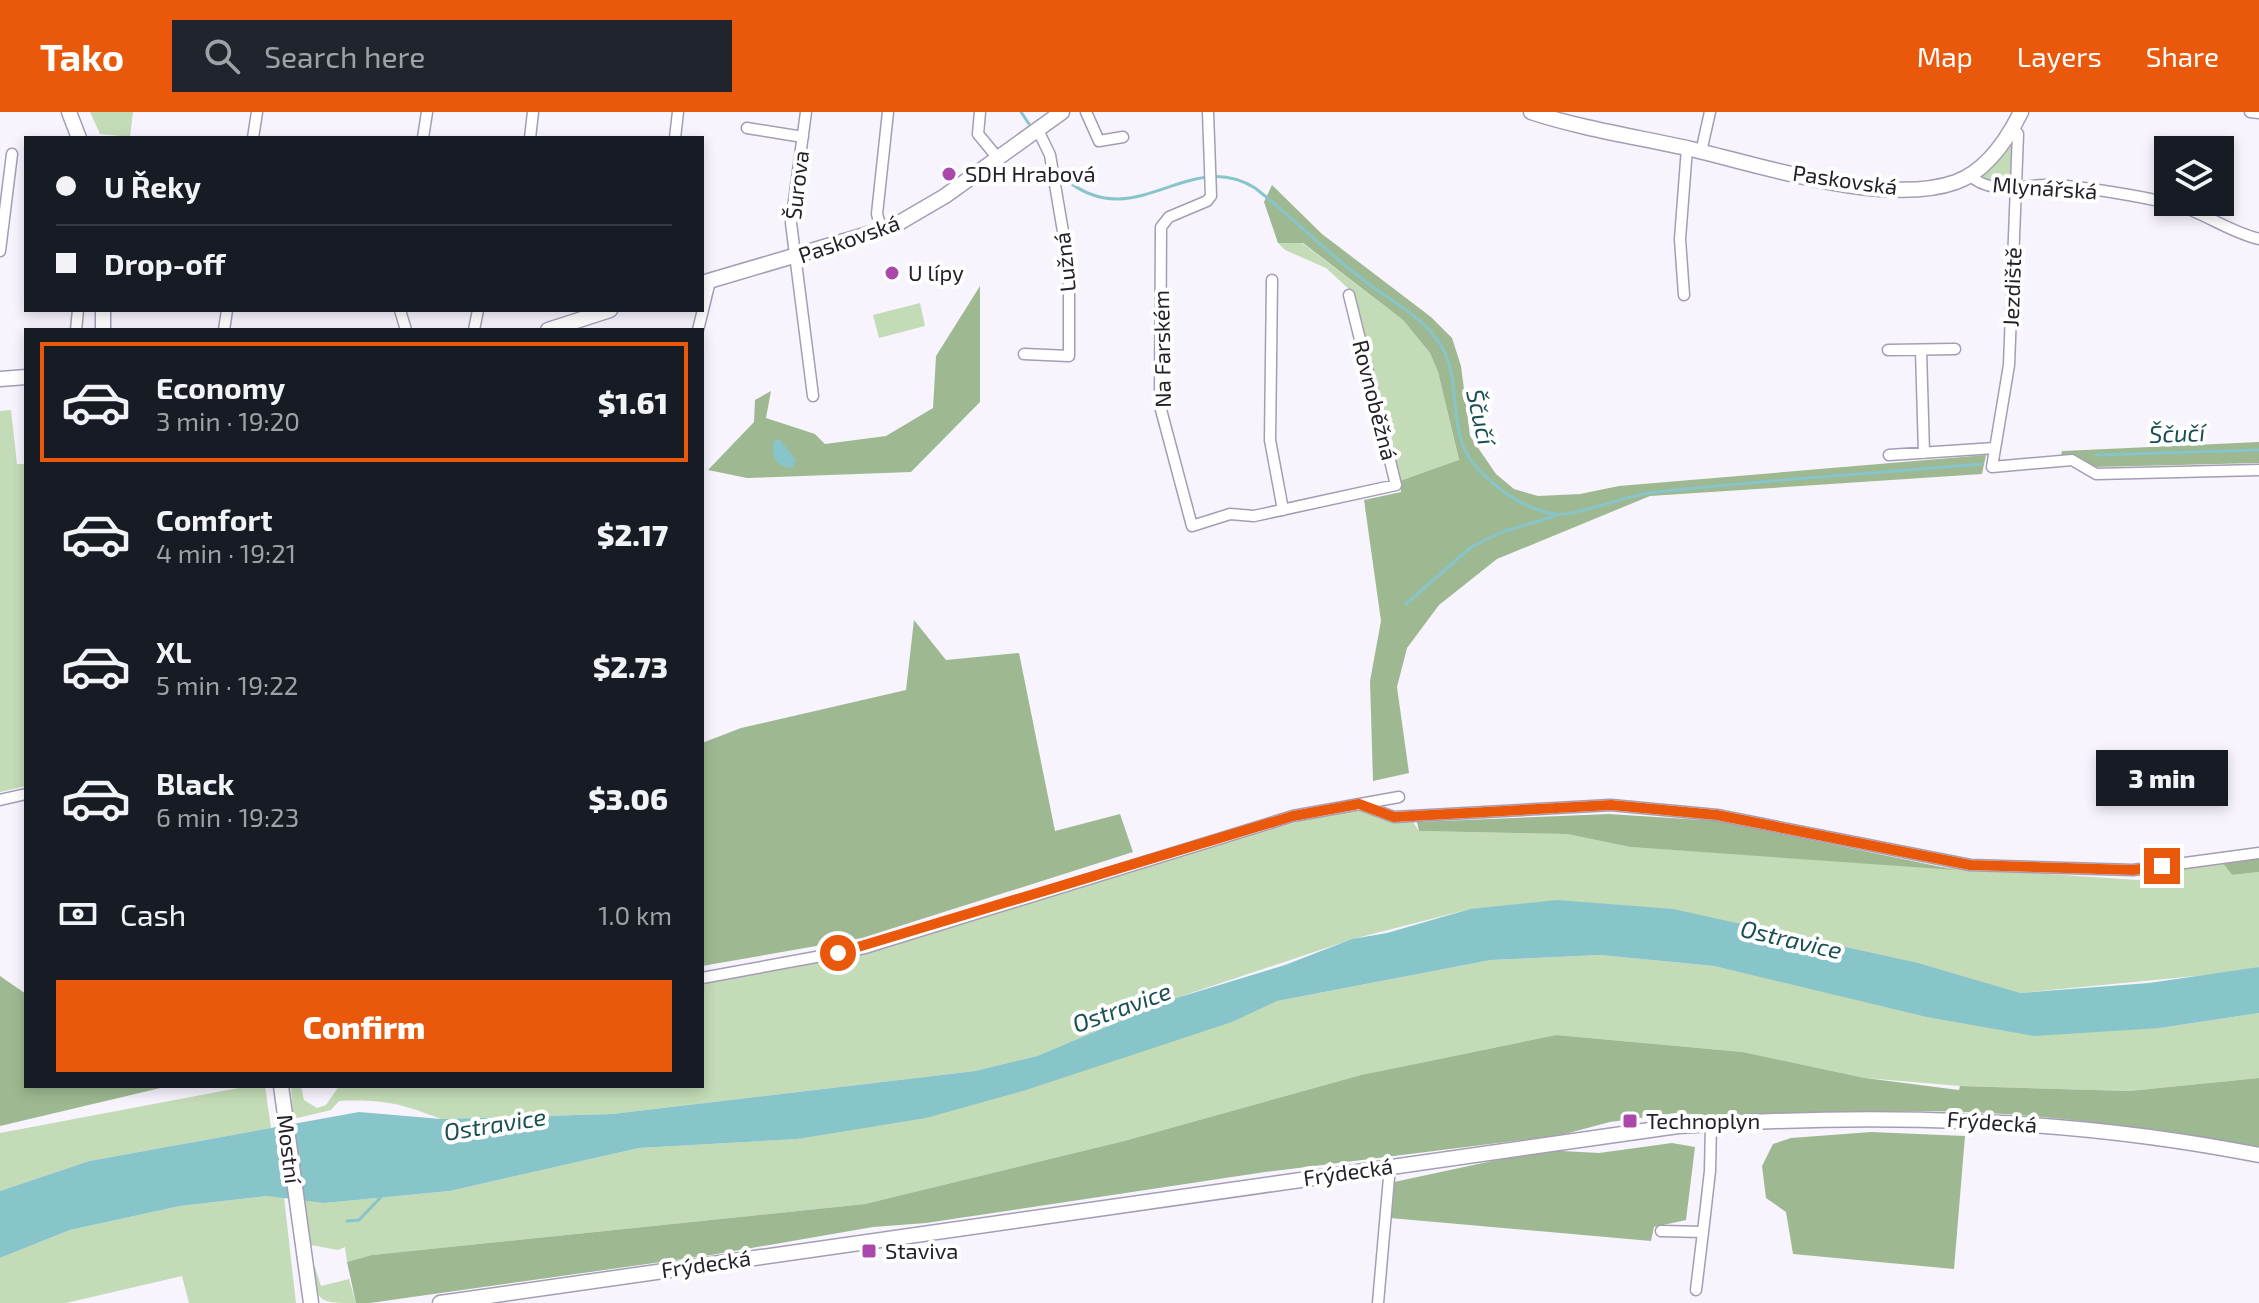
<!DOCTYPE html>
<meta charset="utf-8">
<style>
:root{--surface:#171b24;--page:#20242c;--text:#f1f3f6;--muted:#9ea1a6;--line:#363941;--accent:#ea580c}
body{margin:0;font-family:"Exo 2",sans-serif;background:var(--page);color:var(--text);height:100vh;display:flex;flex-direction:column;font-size:30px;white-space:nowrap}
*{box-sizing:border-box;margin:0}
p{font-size:26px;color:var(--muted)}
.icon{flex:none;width:44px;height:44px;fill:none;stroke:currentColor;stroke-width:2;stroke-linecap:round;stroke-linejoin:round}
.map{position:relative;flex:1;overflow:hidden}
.details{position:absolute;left:24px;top:216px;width:680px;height:760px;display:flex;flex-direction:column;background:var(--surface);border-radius:0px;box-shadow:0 4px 12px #0003}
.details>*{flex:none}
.hud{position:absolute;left:24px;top:24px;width:680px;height:176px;border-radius:0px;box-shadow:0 4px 12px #0003;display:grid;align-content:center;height:176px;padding:0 32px;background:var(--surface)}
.fabs{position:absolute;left:2154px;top:24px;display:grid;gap:16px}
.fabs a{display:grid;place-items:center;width:80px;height:80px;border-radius:0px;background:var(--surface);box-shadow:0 4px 12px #0003;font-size:40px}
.end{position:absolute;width:36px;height:36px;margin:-18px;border:10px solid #ea580c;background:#fff;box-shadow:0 0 0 4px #fff}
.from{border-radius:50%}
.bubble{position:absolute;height:56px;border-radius:0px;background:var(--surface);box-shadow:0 4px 12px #0003;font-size:26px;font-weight:800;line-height:56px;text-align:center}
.hud b{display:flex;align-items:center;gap:28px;height:76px;font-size:30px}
.hud b+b{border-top:2px solid var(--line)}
.hud i{width:20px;height:20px;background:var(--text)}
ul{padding:14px 0 0;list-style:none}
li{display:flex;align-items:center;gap:24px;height:120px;margin:0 16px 12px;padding:0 16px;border:4px solid transparent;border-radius:0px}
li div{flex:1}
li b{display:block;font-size:30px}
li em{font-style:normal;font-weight:800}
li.current{border-color:var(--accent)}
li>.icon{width:72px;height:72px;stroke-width:1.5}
.pay{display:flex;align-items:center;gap:20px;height:88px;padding:0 32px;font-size:30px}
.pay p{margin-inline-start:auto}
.action{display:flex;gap:16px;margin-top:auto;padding:16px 32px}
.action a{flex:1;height:92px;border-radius:0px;background:var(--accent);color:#fff;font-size:32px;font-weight:800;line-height:92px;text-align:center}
header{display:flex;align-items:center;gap:48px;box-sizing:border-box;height:112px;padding:0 40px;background:var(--accent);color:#fff}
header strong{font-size:38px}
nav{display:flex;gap:44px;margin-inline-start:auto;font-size:28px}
.search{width:560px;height:72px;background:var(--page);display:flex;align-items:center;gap:20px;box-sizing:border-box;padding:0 28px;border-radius:0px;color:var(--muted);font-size:30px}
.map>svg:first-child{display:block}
</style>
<header>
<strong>Tako</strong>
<div class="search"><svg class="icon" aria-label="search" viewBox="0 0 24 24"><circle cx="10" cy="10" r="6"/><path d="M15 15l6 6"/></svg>Search here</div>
<nav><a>Map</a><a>Layers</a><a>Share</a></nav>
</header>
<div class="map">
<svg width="2259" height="1191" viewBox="0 0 2259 1191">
<rect width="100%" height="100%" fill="#f7f4fe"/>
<path fill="#c3dbb6" d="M90 0H133L130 25 100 22Z
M2012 31 2010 73 1986 68 1981 64Z
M1278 131H1302L1403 208 1430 241 1438 260 1459 349 1400 369 1350 178 1326 156 1285 138Z
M920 191 925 214 879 226 873 203Z
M11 298 17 352H26V674L0 680V299Z
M1359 692 1368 701 1406 699 1419 719 1567 722 1630 735 2138 768 2219 746 2232 763 2259 760V855L2238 860 2020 881 1470 797 1353 827 1173 887 1037 944 975 959 612 1002 441 1007C402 992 383 987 339 989L331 998 293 1007 291 974H301L304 988 317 996 326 993 339 974H702V866L865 836Z
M1600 843 1714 854 1831 880 2160 916 2259 901V966L2129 979 1960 974 1865 966 1743 940 1556 923 1361 963 1124 1029 865 1092 373 1143 347 1150 345 1135 338 1138 305 1132V1087L325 1091 450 1079 639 1036 797 1027 1277 889 1491 848Z
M249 974H265L271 1016 89 1049 0 1079V1021Z
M267 1084 284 1085 296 1191H189L182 1164 66 1191H0V1146L70 1118 180 1094Z
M315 1155 321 1174 349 1167 356 1191C320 1191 317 1191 311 1157Z"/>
<path fill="#9eb991" d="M1272 73 1322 122 1431 205 1452 226 1461 254 1470 324 1496 362 1514 377 1538 384 1580 382 1619 374 1986 343 1982 362 1650 384 1497 447 1439 493 1407 536 1397 575 1409 661 1373 669 1370 569 1381 509 1364 388 1401 380 1400 369 1459 348 1438 260 1430 241 1403 208 1303 131H1278L1264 90Z
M980 174V290L911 360 747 366 708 358 754 310 755 288 771 279 766 306 815 322 825 332 886 324 933 296 936 244Z
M2259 330V351L2096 355 2061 342 2062 339Z
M914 508 946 548 1019 541 1055 719 1120 702 1133 740 862 826 702 854V631L741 616 906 578Z
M1609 702 1718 709 1956 758 1630 735 1567 722 1419 719 1417 710Z
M2259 741V760L2232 763 2219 746Z
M0 864 26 882V974H169L0 1014Z
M1556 923 1743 940 1865 966 1959 978 1960 974 2129 979 2259 966V1038C2163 1018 2065 1004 1967 1000 1884 997 1799 1002 1716 1004L1676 1001 1610 1010 1561 1023 1265 1060 926 1111 873 1115 711 1143 370 1191H356L347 1150 372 1143 865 1092 1124 1029 1361 963Z
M1871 1020 1965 1024 1954 1157 1793 1142 1786 1100 1766 1086 1762 1054 1773 1032 1791 1026Z
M1672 1031 1695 1035 1686 1108 1654 1115 1651 1129 1390 1106 1394 1070 1543 1038 1599 1041Z"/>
<path fill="#88c5cb" d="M779 327 796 348 792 356C776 355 770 345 774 329Z
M1557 788 1673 797 1918 851 2020 881 2149 871 2259 855V901L2160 916 2034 924 1927 905 1714 854 1600 843 1491 848 1277 889 1232 910 1026 978 926 1006 797 1027 639 1036 450 1079 325 1091 267 1084 180 1094 70 1118 0 1146V1079L89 1049 359 1000 441 1007 612 1002 975 959 1037 944 1173 887 1285 853 1352 827 1387 821 1470 797Z"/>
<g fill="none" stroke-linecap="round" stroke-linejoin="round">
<path stroke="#88c5cb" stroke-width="3" d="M1021 0 1029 12
M1065 67C1136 125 1188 34 1255 76 1291 104 1324 138 1361 166 1388 188 1426 205 1443 237 1462 272 1447 321 1474 352 1493 375 1525 398 1555 402 1573 405 1626 384 1649 381 1760 368 1870 362 1981 352
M2096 343 2259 338
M1406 492 1471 435 1502 420 1555 404
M347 1109 359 1108 381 1085"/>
<defs>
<path id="street" d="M806 0 791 111 813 284
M980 0 978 22 997 45
M1086 0 1099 29 1123 25
M1208 0 1211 84 1207 89 1169 105 1161 115 1160 294 1192 414 1230 402 1254 404 1396 373 1349 183
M2250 0 2259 1
M2013 15 2018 22 2009 253 1992 355 2072 348 2096 362 2259 358
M747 16 803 25
M253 26 257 0
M423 26 427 0
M530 26 533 0
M675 26 678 0
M1701 40 1710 0
M1970 63C1990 85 2030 71 2058 73 2089 76 2164 87 2191 98 2215 108 2234 121 2259 127
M882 120 877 102 888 0
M0 139 12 42
M1272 168 1270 328 1283 398
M1684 183 1680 127 1687 36
M400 198 406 218
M76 218 78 198
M224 218 227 198
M474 218 478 198
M698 218 710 169
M1888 238 1955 237
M1921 238 1924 341
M1024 242 1069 244V155L1050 43 1037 16
M1889 343 1995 336
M0 688 26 682
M1359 692 1394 705 1611 693 1717 703 1970 753 2133 758 2259 741
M702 866 865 836 1293 704 1399 685
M1661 1119 1703 1120 1696 1178
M1703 1120 1710 1059 1711 1012
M1378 1191 1390 1054"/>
<path id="secondary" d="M69 0 79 26
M1531 0C1583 17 1637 25 1691 37 1762 54 1886 95 1956 70 1986 59 2007 28 2021 0
M702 171 892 115 945 84 1062 0
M103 198V218
M548 218 610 198
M0 267 26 265
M281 974 311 1191
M440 1191 1678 1014C1873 1001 2067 1005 2259 1043"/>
</defs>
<use href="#street" stroke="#a59db4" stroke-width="13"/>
<use href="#secondary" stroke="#a59db4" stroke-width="17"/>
<use href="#street" stroke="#fff" stroke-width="10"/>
<use href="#secondary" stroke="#fff" stroke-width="14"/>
</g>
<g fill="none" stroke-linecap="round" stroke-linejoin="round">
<path stroke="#ea580c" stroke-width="10" d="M838 841 1293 704 1359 692 1394 705 1611 693 1717 703 1970 753 2133 758 2162 754"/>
</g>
<g fill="#ac47ac" stroke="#fff" stroke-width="3">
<circle cx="949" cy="62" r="8"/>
<circle cx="892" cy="161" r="8"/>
<rect x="1622" y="1001" width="16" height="16" rx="4"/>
<rect x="861" y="1131" width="16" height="16" rx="4"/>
</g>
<g text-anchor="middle" stroke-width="8" stroke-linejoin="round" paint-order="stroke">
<g font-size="22" fill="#24212a" stroke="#fff" text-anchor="start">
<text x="965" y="70">SDH Hrabová</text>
<text x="908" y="169">U lípy</text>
<text x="1646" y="1017">Technoplyn</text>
<text x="885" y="1147">Staviva</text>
</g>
<g font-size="22" fill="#24212a" stroke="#fff">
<text transform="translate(1845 68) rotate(8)" y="8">Paskovská</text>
<text transform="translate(797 73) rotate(-83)" y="8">Šurova</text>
<text transform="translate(2045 76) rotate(4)" y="8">Mlynářská</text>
<text transform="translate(849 127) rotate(-19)" y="8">Paskovská</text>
<text transform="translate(1065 150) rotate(-96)" y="8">Lužná</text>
<text transform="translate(2012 175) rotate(-88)" y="8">Jezdiště</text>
<text transform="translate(1162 237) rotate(-91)" y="8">Na Farském</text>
<text transform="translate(1375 288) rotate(76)" y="8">Rovnoběžná</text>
<text transform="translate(1992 1010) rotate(4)" y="8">Frýdecká</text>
<text transform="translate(289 1037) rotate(83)" y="8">Mostní</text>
<text transform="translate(1348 1060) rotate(-8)" y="8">Frýdecká</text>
<text transform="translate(706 1152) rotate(-8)" y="8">Frýdecká</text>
</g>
<g font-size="24" font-style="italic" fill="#1a4f54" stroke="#fff">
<text transform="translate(1480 305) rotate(77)" y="8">Ščučí</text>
<text transform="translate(2177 322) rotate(-2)" y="8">Ščučí</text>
<text transform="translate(1791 828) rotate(13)" y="8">Ostravice</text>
<text transform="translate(1122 896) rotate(-20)" y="8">Ostravice</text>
<text transform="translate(495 1013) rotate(-9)" y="8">Ostravice</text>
</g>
</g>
</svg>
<div class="fabs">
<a><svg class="icon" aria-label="layers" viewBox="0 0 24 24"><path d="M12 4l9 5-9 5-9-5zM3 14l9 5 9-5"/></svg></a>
</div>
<i class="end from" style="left:838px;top:841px"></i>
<i class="end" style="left:2162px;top:754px"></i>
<div class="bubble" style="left:2096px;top:638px;width:132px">3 min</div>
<div class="hud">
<b><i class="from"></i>U Řeky</b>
<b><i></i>Drop-off</b>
</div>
<section class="details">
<ul>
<li class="current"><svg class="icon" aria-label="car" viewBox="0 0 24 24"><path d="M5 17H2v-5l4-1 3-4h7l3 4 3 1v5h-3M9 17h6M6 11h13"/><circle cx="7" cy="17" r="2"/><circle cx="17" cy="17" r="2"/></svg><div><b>Economy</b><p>3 min · 19:20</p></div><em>$1.61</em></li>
<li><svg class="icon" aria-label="car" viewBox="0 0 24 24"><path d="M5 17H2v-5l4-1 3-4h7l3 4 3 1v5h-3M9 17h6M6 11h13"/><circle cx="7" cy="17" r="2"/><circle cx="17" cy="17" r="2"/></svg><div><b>Comfort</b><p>4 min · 19:21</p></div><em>$2.17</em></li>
<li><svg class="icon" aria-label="car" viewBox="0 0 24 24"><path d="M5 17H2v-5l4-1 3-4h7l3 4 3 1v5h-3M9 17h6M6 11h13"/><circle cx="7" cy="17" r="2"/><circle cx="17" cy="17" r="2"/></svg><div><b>XL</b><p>5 min · 19:22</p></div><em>$2.73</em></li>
<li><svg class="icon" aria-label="car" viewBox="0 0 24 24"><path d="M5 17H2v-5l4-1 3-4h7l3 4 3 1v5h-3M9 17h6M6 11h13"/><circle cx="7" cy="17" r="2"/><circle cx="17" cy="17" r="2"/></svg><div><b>Black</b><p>6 min · 19:23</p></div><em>$3.06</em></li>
</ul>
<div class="pay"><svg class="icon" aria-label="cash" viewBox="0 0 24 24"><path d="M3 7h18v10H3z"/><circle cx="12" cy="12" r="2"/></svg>Cash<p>1.0 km</p></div>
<div class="action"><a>Confirm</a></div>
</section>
</div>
